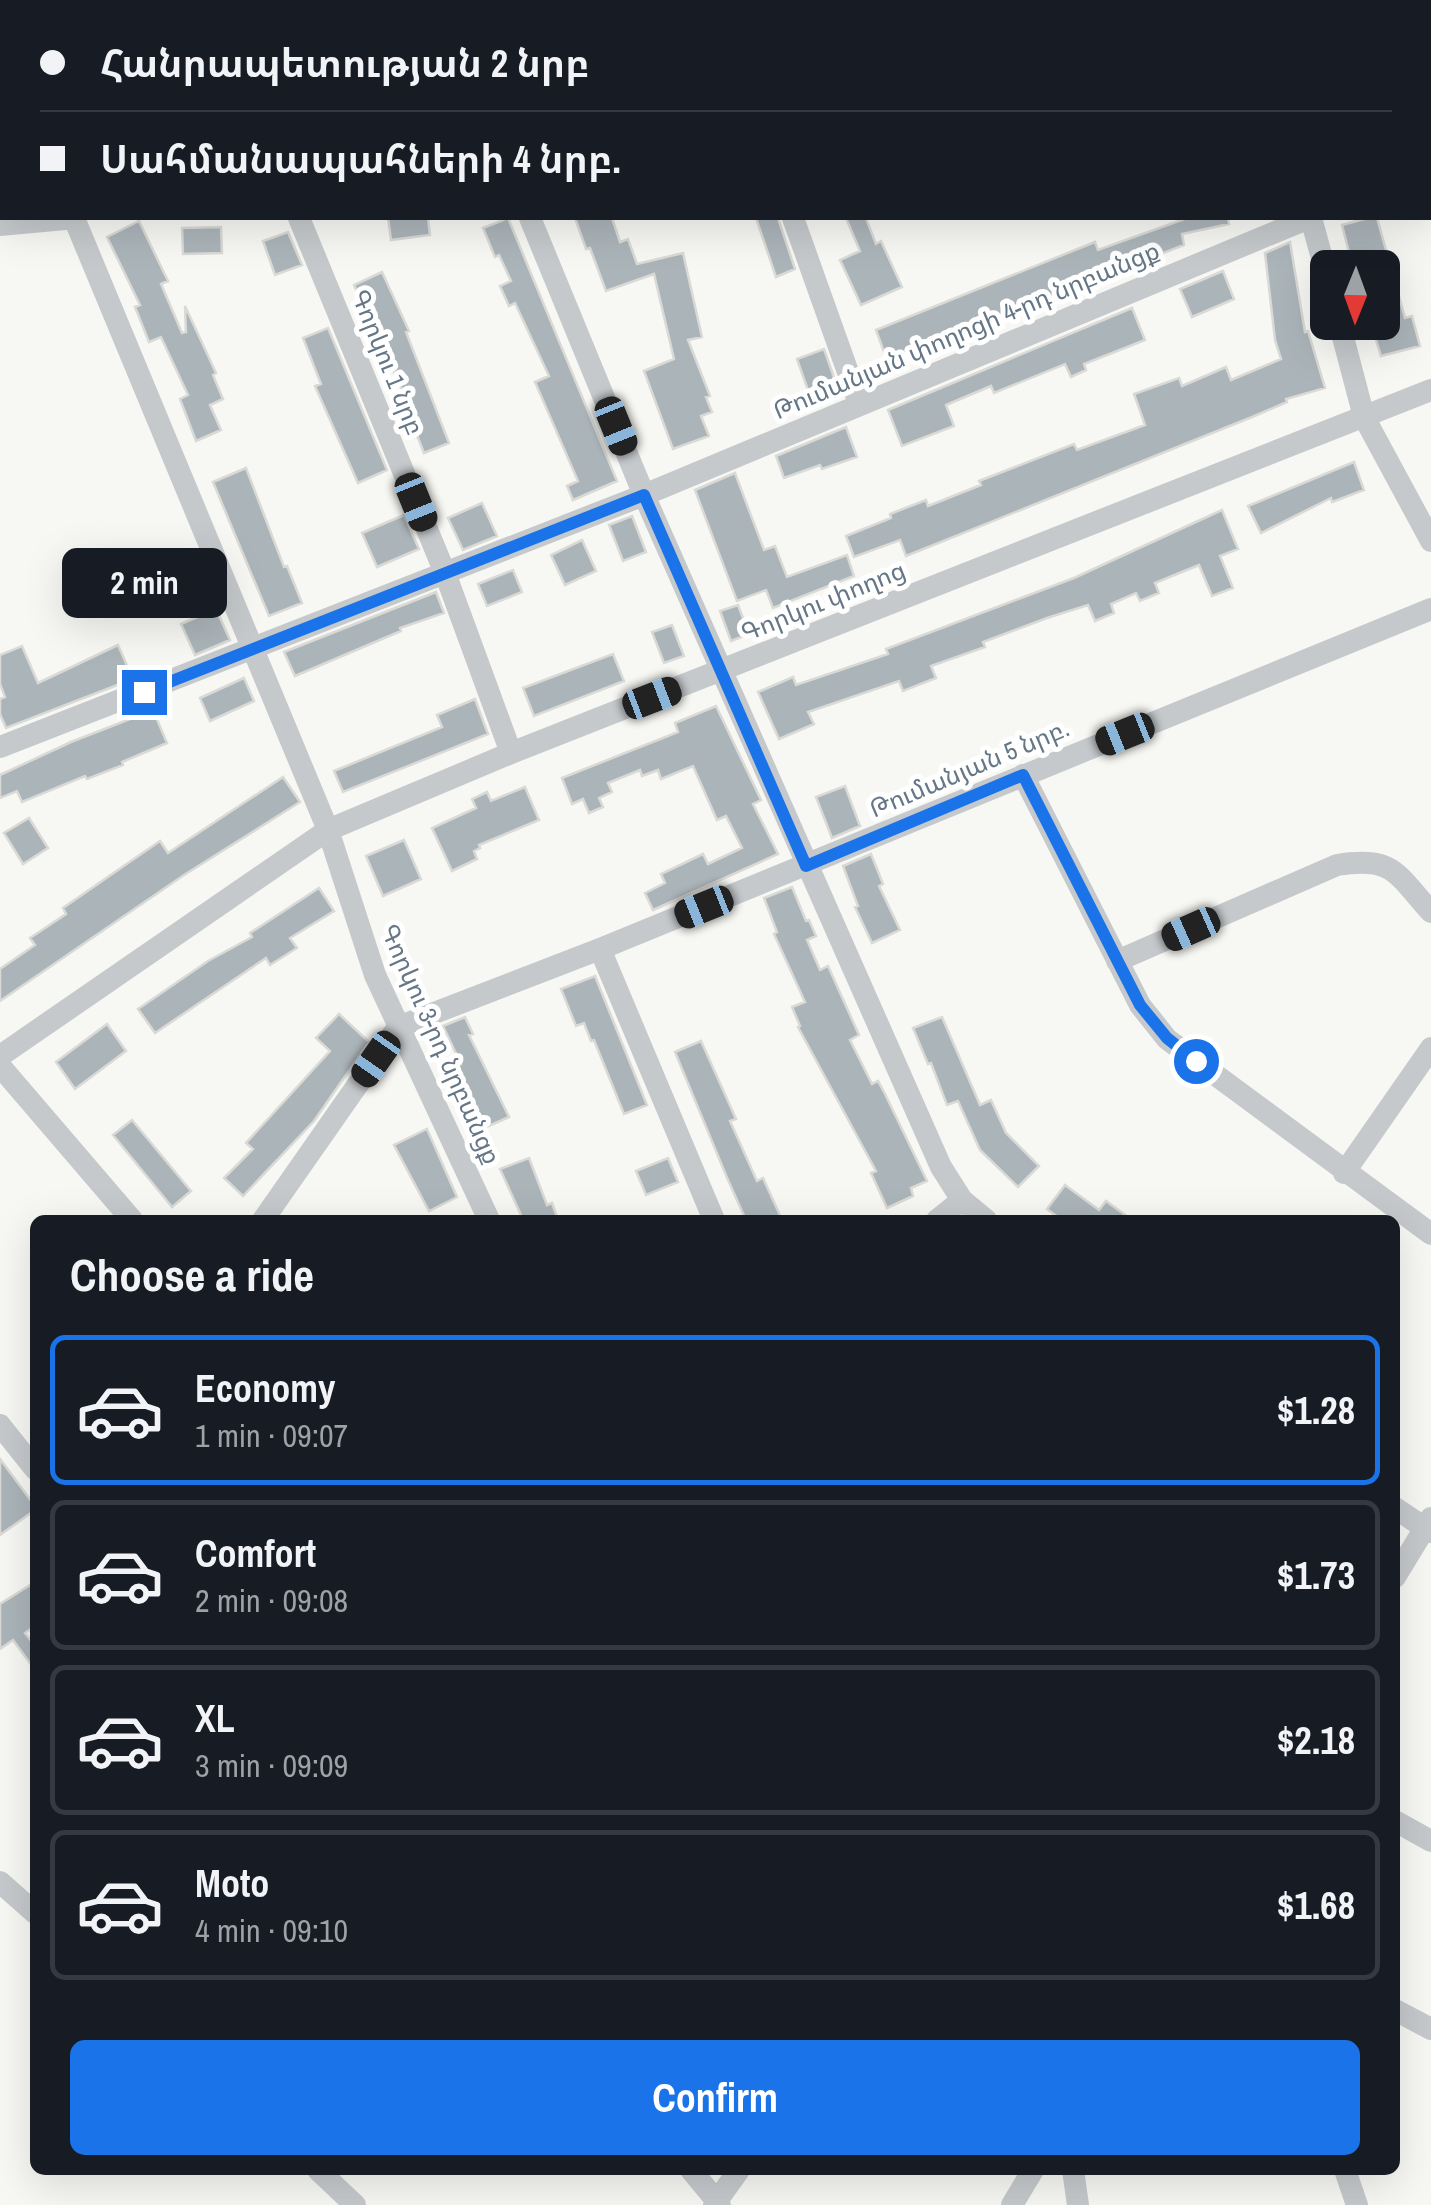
<!DOCTYPE html>
<meta charset="utf-8">
<style>
:root{--surface:#171b24;--page:#20242c;--text:#f1f3f6;--muted:#9ea1a6;--line:#363941;--accent:#1a73e8}
body{margin:0;font-family:"Archivo Narrow","Noto Sans Armenian",sans-serif;background:var(--page);color:var(--text);height:100vh;display:flex;flex-direction:column;font-size:38px;white-space:nowrap}
*{box-sizing:border-box;margin:0}
p{font-size:32px;color:var(--muted)}
.icon{flex:none;width:55px;height:55px;fill:none;stroke:currentColor;stroke-width:2;stroke-linecap:round;stroke-linejoin:round}
.map{position:relative;flex:1;overflow:hidden}
.sheet{position:absolute;left:30px;top:1215px;width:1370px;height:960px;display:flex;flex-direction:column;background:var(--surface);border-radius:15px;box-shadow:0 10px 40px #0002}
.sheet>*{flex:none}
.top-card{position:absolute;left:0px;top:0px;width:1432px;height:220px;box-shadow:0 10px 40px #0002;display:grid;align-content:center;height:220px;padding:0 40px;background:var(--surface)}
.needle{width:65px;rotate:181deg}
.tools{position:absolute;left:1310px;top:250px;display:grid;gap:20px}
.tools a{display:grid;place-items:center;width:90px;height:90px;border-radius:15px;background:var(--surface);box-shadow:0 10px 40px #0002;font-size:50px}
.end{position:absolute;width:45px;height:45px;margin:-22px;border:12px solid #1a73e8;background:#fff;box-shadow:0 0 0 5px #fff}
.from{border-radius:50%}
.bubble{position:absolute;height:70px;border-radius:15px;background:var(--surface);box-shadow:0 10px 40px #0002;font-size:32px;font-weight:700;line-height:70px;text-align:center}
.car{position:absolute;width:30px;height:60px;margin:-30px -15px;border-radius:12px;box-shadow:0 0 8px 2px #0007;background:linear-gradient(#222 24%,#8ab4d8 0 40%,#222 0 76%,#8ab4d8 0 86%,#222 0)}
.top-card b{display:flex;align-items:center;gap:35px;height:95px;font-size:38px}
.top-card b+b{border-top:2px solid var(--line)}
.top-card i{width:25px;height:25px;background:var(--text)}
ul{padding:0;list-style:none}
li{display:flex;align-items:center;gap:30px;height:150px;margin:0 20px 15px;padding:0 20px;border:5px solid var(--line);border-radius:15px}
li div{flex:1}
li b{display:block;font-size:38px}
li em{font-style:normal;font-weight:700}
li.selected{border-color:var(--accent)}
li>.icon{width:90px;height:90px;stroke-width:1.5}
h2{padding:0 40px;font-size:45px;line-height:120px}
.cta{display:flex;gap:20px;margin-top:auto;padding:20px 40px}
.cta a{flex:1;height:115px;border-radius:15px;background:var(--accent);color:#fff;font-size:40px;font-weight:700;line-height:115px;text-align:center}
.map>svg:first-child{display:block}
</style>
<div class="map">
<svg width="1431" height="2205" viewBox="0 0 1431 2205">
<rect width="100%" height="100%" fill="#f7f7f4"/>
<path fill="#abb4b9" stroke="#d9d9d6" stroke-width="2.5" d="M388 218H428L430 235 391 240Z
M508 218 617 481 573 500 567 486 578 481 535 382 549 376 515 303 509 306 500 286 511 281 499 255 495 257 483 228Z
M575 218H612L620 242 628 239 637 264 683 253 702 337 688 340 710 396 706 397 712 412 701 416 709 436 673 449 644 371 674 359 654 274 606 291 590 248 586 249Z
M756 218H778L795 269 776 277Z
M846 218H866L876 244 881 241 902 287 861 305 840 260 860 251Z
M1187 218H1228L1229 224 1182 234 1184 245 887 360 876 330 1095 242 1098 250Z
M1368 218H1377L1405 318 1412 316 1420 346 1381 356 1372 327 1382 324V262L1353 268 1342 225Z
M139 221 168 281 161 284 182 333 186 332 185 306 216 373 213 375 223 399 210 405 221 430 196 441 180 399 188 395 161 337 149 342 135 307 140 305 107 237Z
M221 227 222 253 183 254 182 228Z
M288 232 302 265 275 275 263 241Z
M1290 242 1305 332 1308 331 1325 388 1286 399 1287 402 1252 417 906 556 900 540 854 557 846 536 891 518 890 514 926 500 928 506 981 485 979 481 1074 444 1077 450 1145 425 1134 394 1179 378 1182 386 1226 367 1231 380 1281 359 1275 340 1265 253Z
M1223 271 1234 299 1192 317 1180 289Z
M382 272 409 331 406 332 449 443 424 453 402 397 405 396 354 285Z
M1132 308 1145 340 1084 364 1086 370 1071 377 1065 364 994 393 991 386 946 405 954 426 902 446 888 410Z
M328 328 387 470 358 483 315 386 321 384 303 338Z
M824 349 837 386 810 396 797 359Z
M846 427 857 457 822 469 820 465 784 478 776 456Z
M1354 462 1364 490 1332 502 1331 498 1261 533 1248 506Z
M246 468 284 567 287 566 302 603 269 616 213 482Z
M735 473 764 550 775 546 787 577 847 555 854 576 773 608 766 590 737 601 695 490Z
M482 503 497 536 463 550 448 518Z
M1222 510 1238 549 1220 556 1233 588 1212 596 1199 565 1155 583 1159 593 1140 601 1136 593 1111 604 1114 613 1095 621 1088 605 1047 618 983 642 985 647 931 666 936 678 903 691 899 681 808 712 814 724 779 739 758 692 793 677 796 685 888 654 886 649 1074 578Z
M404 515 419 549 377 567 362 533Z
M632 516 646 552 623 561 609 525Z
M582 540 596 571 565 585 551 555Z
M513 570 522 592 487 606 478 584Z
M436 592 444 613 400 628 401 631 295 676 284 652Z
M738 605 749 634 731 641 720 611Z
M216 609 230 640 195 655 181 624Z
M672 625 684 656 664 663 652 632Z
M118 645 133 679 6 728 0 714V699L5 697 0 684V655L22 646 38 683Z
M613 654 624 681 534 716 523 688Z
M244 678 254 701 210 721 200 698Z
M475 699 488 734 343 792 334 771 442 727 437 715Z
M716 706 761 800 753 804 778 854 653 910 645 893 665 883 661 874 703 854 708 864 742 848 726 816 717 820 693 766 661 779 658 770 642 776 640 770 608 783 612 792 599 798 603 807 589 813 583 799 572 804 562 778 678 732 675 723Z
M153 710 167 743 122 762 123 765 87 779 85 776 22 802 17 791 0 798V775L71 742Z
M283 777 300 802 184 875 0 1001V969L35 945 30 938 66 914 63 908 160 841 168 853Z
M845 786 860 826 832 838 816 797Z
M525 787 539 820 479 845 480 848 474 851 477 859 452 871 432 828 476 808 472 799 487 792 491 801Z
M29 818 48 848 23 864 4 833Z
M404 840 421 879 383 896 366 856Z
M871 854 883 884 879 886 900 930 872 943 855 907 858 906 843 866Z
M792 887 806 921 809 920 816 936 807 940 820 970 828 966 859 1035 850 1040 872 1084 878 1081 885 1094 927 1181 911 1188 913 1196 887 1208 871 1173 876 1171 798 1027 800 1026 792 1007 805 1002 774 934 777 932 764 898Z
M319 888 334 911 290 938 297 948 270 965 266 958 155 1033 138 1009 208 961 252 937 250 933Z
M595 976 647 1105 624 1114 594 1040 591 1041 584 1023 576 1026 561 989Z
M339 1014 369 1042 314 1121 243 1196 224 1178 253 1149 246 1143 330 1051 316 1038Z
M465 1017 473 1034 469 1035 509 1117 484 1128 456 1066 461 1064 443 1026Z
M942 1017 980 1105 991 1100 1006 1133 1039 1166 1018 1187 980 1150 958 1101 947 1105 931 1063 928 1064 913 1028Z
M107 1024 126 1051 75 1089 56 1062Z
M701 1041 736 1119 730 1121 757 1181 763 1178 782 1220H746L728 1180 675 1052Z
M132 1120 191 1191 172 1207 113 1135Z
M427 1129 457 1197 429 1211 394 1145Z
M529 1158 547 1205 552 1203 558 1220H512L521 1215 500 1169Z
M668 1158 678 1182 646 1195 636 1171Z
M1065 1185 1099 1210 1106 1201 1132 1220H1062L1047 1209Z
M0 1459 35 1506V1510L0 1535Z
M35 1582V1626L25 1633 35 1646V1670L13 1640 0 1649V1604Z"/>
<g fill="none" stroke-linecap="round" stroke-linejoin="round">
<path stroke="#c5c9cc" stroke-width="22" d="M206 0 207 2
M435 0 436 2
M30 2V0
M545 2 546 0
M792 2V0
M1301 2 1302 0
M0 163 2 149
M1430 167H1431
M74 218 328 830 375 975 489 1220
M299 218 445 573 511 753
M530 218 644 495 941 1167 962 1200 986 1220
M793 218 859 403
M1311 218 1328 280
M0 225 76 218
M1339 322 1364 417 1431 541
M0 747 644 495 1309 218
M1023 775 1140 1005 1167 1039 1431 1234
M600 949 714 1220
M1117 961 1337 865C1393 856 1396 873 1431 912
M0 1056 328 830 511 753 1431 390
M0 1066 132 1220
M1344 1173 1431 1048
M263 1220 398 1027 600 949 1431 609
M937 1220 962 1200
M0 1425 35 1469
M1395 1508 1431 1532
M1395 1577 1431 1518
M1395 1821 1431 1841
M0 1882 35 1913
M1395 2010 1431 2029
M318 2170 355 2205
M691 2170 720 2205
M1073 2170 1078 2205
M1345 2170 1357 2205
M714 2205 739 2170
M1012 2205 1033 2170"/>
</g>
<g fill="none" stroke-linecap="round" stroke-linejoin="round">
<path stroke="#1a73e8" stroke-width="12" d="M144 692 644 495 806 866 1023 775 1140 1005 1167 1038 1196 1061"/>
</g>
<g text-anchor="middle" stroke-width="10" stroke-linejoin="round" paint-order="stroke">
<g font-size="25" fill="#657786" stroke="#fff">
<text transform="translate(966 330) rotate(-23)" y="9">Թումանյան փողոցի 4-րդ նրբանցք</text>
<text transform="translate(388 362) rotate(68)" y="9">Գորկու 1 նրբ</text>
<text transform="translate(823 601) rotate(-22)" y="9">Գորկու փողոց</text>
<text transform="translate(969 768) rotate(-23)" y="9">Թումանյան 5 նրբ.</text>
<text transform="translate(441 1044) rotate(66)" y="9">Գորկու 3-րդ նրբանցք</text>
</g>
</g>
</svg>
<div class="tools">
<a><svg class="needle" viewBox="-14 -14 28 28"><path d="M0-13l5 13h-10z" fill="#e53935"/><path d="M0 13l5-13h-10z" fill="#9ea1a6"/></svg></a>
</div>
<i class="end from" style="left:1196px;top:1061px"></i>
<i class="end" style="left:144px;top:692px"></i>
<div class="bubble" style="left:62px;top:548px;width:165px">2 min</div>
<i class="car" style="left:616px;top:426px;rotate:158deg"></i>
<i class="car" style="left:416px;top:502px;rotate:158deg"></i>
<i class="car" style="left:652px;top:698px;rotate:69deg"></i>
<i class="car" style="left:1125px;top:734px;rotate:248deg"></i>
<i class="car" style="left:704px;top:907px;rotate:248deg"></i>
<i class="car" style="left:1191px;top:929px;rotate:246deg"></i>
<i class="car" style="left:376px;top:1059px;rotate:215deg"></i>
<div class="top-card">
<b><i class="from"></i>Հանրապետության 2 նրբ</b>
<b><i></i>Սահմանապահների 4 նրբ.</b>
</div>
<section class="sheet">
<h2>Choose a ride</h2>
<ul>
<li class="selected"><svg class="icon" aria-label="car" viewBox="0 0 24 24"><path d="M5 17H2v-5l4-1 3-4h7l3 4 3 1v5h-3M9 17h6M6 11h13"/><circle cx="7" cy="17" r="2"/><circle cx="17" cy="17" r="2"/></svg><div><b>Economy</b><p>1 min · 09:07</p></div><em>$1.28</em></li>
<li><svg class="icon" aria-label="car" viewBox="0 0 24 24"><path d="M5 17H2v-5l4-1 3-4h7l3 4 3 1v5h-3M9 17h6M6 11h13"/><circle cx="7" cy="17" r="2"/><circle cx="17" cy="17" r="2"/></svg><div><b>Comfort</b><p>2 min · 09:08</p></div><em>$1.73</em></li>
<li><svg class="icon" aria-label="car" viewBox="0 0 24 24"><path d="M5 17H2v-5l4-1 3-4h7l3 4 3 1v5h-3M9 17h6M6 11h13"/><circle cx="7" cy="17" r="2"/><circle cx="17" cy="17" r="2"/></svg><div><b>XL</b><p>3 min · 09:09</p></div><em>$2.18</em></li>
<li><svg class="icon" aria-label="car" viewBox="0 0 24 24"><path d="M5 17H2v-5l4-1 3-4h7l3 4 3 1v5h-3M9 17h6M6 11h13"/><circle cx="7" cy="17" r="2"/><circle cx="17" cy="17" r="2"/></svg><div><b>Moto</b><p>4 min · 09:10</p></div><em>$1.68</em></li>
</ul>
<div class="cta"><a>Confirm</a></div>
</section>
</div>
